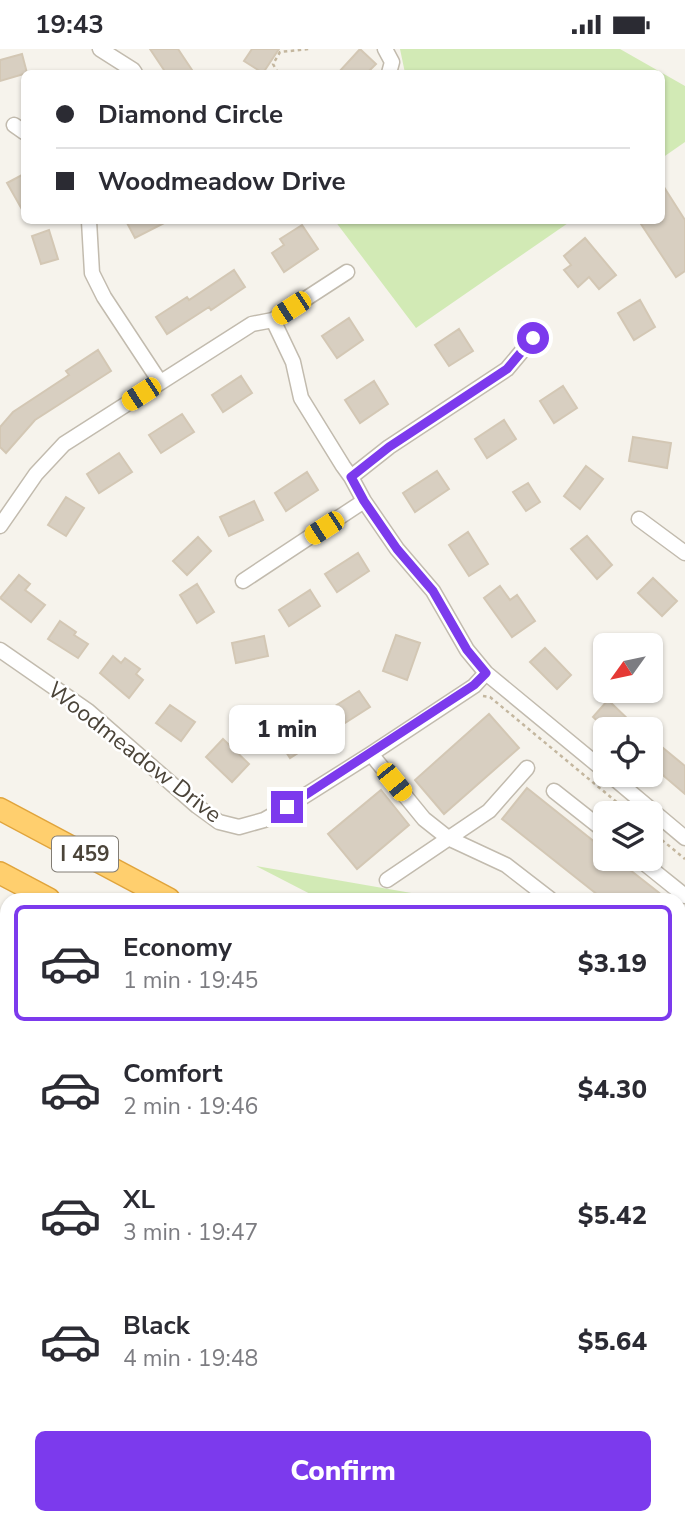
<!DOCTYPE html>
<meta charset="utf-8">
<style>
:root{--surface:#fff;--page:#f7f7f7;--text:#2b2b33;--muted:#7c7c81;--line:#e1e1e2;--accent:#7c3aed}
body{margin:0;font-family:"Nunito Sans",sans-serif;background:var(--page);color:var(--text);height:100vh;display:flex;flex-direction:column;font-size:26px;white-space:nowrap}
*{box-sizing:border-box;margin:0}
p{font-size:23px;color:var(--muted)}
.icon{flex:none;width:38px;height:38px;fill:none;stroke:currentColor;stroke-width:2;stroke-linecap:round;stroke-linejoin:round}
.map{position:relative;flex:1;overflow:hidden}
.side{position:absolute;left:0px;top:844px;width:686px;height:632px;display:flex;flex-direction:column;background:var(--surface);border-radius:21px 21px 0 0;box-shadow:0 2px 5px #0004}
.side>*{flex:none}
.hud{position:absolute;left:21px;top:21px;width:644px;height:154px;border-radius:10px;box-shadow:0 2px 5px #0004;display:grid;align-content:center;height:154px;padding:0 35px;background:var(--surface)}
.needle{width:46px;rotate:237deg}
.buttons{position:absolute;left:593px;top:584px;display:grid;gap:14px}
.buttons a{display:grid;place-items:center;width:70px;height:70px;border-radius:10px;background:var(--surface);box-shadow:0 2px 5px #0004;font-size:35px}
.end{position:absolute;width:32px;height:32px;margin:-16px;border:9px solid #7c3aed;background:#fff;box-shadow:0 0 0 4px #fff}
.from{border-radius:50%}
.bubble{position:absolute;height:49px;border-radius:10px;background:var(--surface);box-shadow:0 2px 5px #0004;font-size:23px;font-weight:800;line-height:49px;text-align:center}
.car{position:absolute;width:21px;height:42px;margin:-21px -10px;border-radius:9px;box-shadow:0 0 5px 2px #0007;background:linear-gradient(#f5c518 24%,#345 0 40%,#f5c518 0 76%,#345 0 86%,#f5c518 0)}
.hud b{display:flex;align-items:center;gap:24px;height:66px;font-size:26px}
.hud b+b{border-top:2px solid var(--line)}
.hud i{width:18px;height:18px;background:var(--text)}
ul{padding:12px 0 0;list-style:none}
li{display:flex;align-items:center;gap:21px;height:116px;margin:0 14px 10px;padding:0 21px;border:4px solid transparent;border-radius:10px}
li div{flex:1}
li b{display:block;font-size:26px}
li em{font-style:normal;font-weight:800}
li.active{border-color:var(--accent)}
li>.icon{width:63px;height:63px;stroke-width:1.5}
.button{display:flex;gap:14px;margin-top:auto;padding:14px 35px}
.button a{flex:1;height:80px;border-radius:10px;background:var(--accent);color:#fff;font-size:28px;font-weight:800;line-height:80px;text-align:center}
.status{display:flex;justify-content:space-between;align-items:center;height:49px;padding:0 35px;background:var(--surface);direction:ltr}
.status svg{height:19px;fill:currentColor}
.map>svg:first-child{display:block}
</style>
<div class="status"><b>19:43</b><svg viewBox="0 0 49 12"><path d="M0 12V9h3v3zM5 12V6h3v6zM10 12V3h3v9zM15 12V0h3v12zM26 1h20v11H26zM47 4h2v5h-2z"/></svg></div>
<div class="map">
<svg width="685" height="1475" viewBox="0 0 685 1475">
<rect width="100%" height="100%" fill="#f6f3ec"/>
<path fill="#d2eab5" d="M400 0H620L685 37V93L662 109V24H405Z
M335 172H571L416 279Z
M256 817 446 850H320Z
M0 875 7 878V945L0 940Z
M679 976 685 980V1037L679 1034Z
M679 1277 685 1281V1475H667L664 1468H679Z
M7 1429V1468H239L228 1475H0V1434Z"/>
<path fill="#a9d4f2" d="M679 1336 685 1340V1436L679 1431Z"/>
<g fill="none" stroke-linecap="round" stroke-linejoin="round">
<path stroke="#a9d4f2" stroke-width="4.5" d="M160 1475 169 1468"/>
</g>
<path fill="#d8cfc1" stroke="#d3c7b4" stroke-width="2" d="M150 0H178L194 24H166Z
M252 0H279L263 24 244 12Z
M360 0 376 15 367 24H338Z
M22 5 27 24 0 32V11Z
M24 125V164L7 134Z
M662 135 685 171V222L676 228 639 172H662Z
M126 172H168L135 189Z
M302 176 318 200 284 223 272 204 284 196 280 190Z
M49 181 58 210 41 215 32 187Z
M585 189 616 226 599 240 589 228 578 238 564 221 571 216 564 207Z
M234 221 245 238 211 261 209 258 167 285 156 268 187 248 189 251Z
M640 251 655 278 634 291 618 264Z
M349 269 363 291 337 309 322 287Z
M459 280 473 302 449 317 435 296Z
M98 301 111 322 35 371 6 404 0 398V378L13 363 69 326 66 322Z
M241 327 252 344 223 363 212 346Z
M374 332 388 355 360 374 345 351Z
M563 337 577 359 554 374 540 352Z
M182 365 194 383 161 404 149 386Z
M504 371 516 390 487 409 475 390Z
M633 388 671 394 667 419 629 412Z
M119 404 132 423 99 444 87 425Z
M586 417 603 430 580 460 564 447Z
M437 422 449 440 415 463 403 444Z
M307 423 318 441 286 462 275 444Z
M528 434 540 453 526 462 513 443Z
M66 448 84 459 66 487 48 476Z
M254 452 263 471 229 487 220 468Z
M468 483 488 515 469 527 449 496Z
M587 487 612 516 597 530 571 500Z
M198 488 211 502 187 526 173 512Z
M358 504 369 522 337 543 325 525Z
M19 526 30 535 25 541 45 556 31 573 0 549Z
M653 529 677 552 662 567 638 544Z
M197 535 214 563 197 574 180 546Z
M500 537 510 551 517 546 535 572 512 588 484 549Z
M310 541 320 557 289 577 279 561Z
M60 572 76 583 74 586 88 595 78 609 48 590Z
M396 586 420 594 407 631 383 622Z
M264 587 268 607 236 614 232 594Z
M545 599 571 626 557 640 530 613Z
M113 607 121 614 125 609 140 620 136 625 143 631 129 649 100 624Z
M359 642 370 658 290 709 279 692Z
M608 651 631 673 624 681H607L593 668Z
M170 656 195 673 181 692 156 674Z
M489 665 519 699 444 765 415 731Z
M651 689 685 717V745L651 716Z
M223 690 249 715 232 733 206 708Z
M527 739 606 802V810H616L667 850H603L502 770Z
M381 741 409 776 357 820 328 785Z"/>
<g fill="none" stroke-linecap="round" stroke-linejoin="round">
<defs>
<path id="minor" d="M100 0 133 21 135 24
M385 0 392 13 389 24
M14 76 24 83
M89 172 92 224 104 248 160 333
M273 271 293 313 301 349 343 417 351 428 364 452 397 500 433 542 467 601 486 624 606 723
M351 428 389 398 507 320 533 289
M639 470 685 504
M0 477 36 425 64 395 252 275 273 271 347 223
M243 532 364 452
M0 601 88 662 197 757 219 773 239 778 264 771 287 758 371 705 474 637 486 624
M371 705 424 770 448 789 506 816 550 850
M610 726 685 789
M554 742 606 783
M639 810 685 847
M387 831 489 762 527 719
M679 950 685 955
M0 972 7 978
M0 1057 7 1049
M0 1100 7 1106
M0 1144 7 1140
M469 1468 474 1475
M643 1468 647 1475
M322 1475 323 1468
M376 1475 379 1468
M427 1475 430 1468"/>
<path id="highway" d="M0 760 169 850
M0 824 49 850
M679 1091 685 1093
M679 1125 685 1128
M679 1191 685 1194
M679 1246 685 1250"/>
</defs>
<use href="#minor" stroke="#c2bbae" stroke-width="17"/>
<use href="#highway" stroke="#e0a43c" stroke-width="24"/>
<path stroke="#c4b79f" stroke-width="2.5" stroke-dasharray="3.5 3.5" stroke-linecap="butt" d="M278 24 273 15 280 3 309 0
M483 647 490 648 631 765
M651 782 685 810
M679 1309 685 1313
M679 1449 685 1453"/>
<use href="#minor" stroke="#fff" stroke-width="14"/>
<use href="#highway" stroke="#ffcf6e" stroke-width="21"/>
</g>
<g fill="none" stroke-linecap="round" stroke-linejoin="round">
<path stroke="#7c3aed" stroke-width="9" d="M287 758 474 636 486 624 467 601 433 542 397 500 364 452 351 428 389 398 507 320 533 289"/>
</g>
<g text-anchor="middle" stroke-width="5" stroke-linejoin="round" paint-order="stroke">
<rect fill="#fff" stroke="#817c74" stroke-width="2" x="52" y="787.5" width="66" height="35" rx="5"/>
<g font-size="21" font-weight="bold" fill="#4b4439">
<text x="85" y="812">I 459</text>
</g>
<g font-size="23" fill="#4b4439" stroke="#fff">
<text transform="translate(135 703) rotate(38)" y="8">Woodmeadow Drive</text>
</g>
</g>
</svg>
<div class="buttons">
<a><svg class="needle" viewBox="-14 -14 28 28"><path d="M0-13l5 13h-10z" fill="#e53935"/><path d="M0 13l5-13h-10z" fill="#7c7c81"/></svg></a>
<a><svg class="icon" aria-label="locate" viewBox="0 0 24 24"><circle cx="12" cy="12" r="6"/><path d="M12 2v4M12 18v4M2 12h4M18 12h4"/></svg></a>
<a><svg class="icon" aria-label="layers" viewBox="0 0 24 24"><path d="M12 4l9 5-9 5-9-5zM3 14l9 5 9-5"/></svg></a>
</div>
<i class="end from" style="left:533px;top:289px"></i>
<i class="end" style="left:287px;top:758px"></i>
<div class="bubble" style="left:229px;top:656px;width:116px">1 min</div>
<i class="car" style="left:291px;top:259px;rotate:237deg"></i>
<i class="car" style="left:141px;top:345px;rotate:237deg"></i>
<i class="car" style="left:324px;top:479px;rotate:237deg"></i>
<i class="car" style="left:394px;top:733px;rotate:141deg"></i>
<div class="hud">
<b><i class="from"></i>Diamond Circle</b>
<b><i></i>Woodmeadow Drive</b>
</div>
<section class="side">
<ul>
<li class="active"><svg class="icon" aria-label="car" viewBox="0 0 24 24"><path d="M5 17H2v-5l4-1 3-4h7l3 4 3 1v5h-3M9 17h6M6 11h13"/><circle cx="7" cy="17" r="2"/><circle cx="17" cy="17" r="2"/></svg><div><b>Economy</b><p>1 min · 19:45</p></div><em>$3.19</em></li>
<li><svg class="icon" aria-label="car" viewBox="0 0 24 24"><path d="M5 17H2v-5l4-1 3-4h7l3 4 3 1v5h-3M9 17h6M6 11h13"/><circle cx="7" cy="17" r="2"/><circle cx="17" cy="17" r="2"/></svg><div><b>Comfort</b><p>2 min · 19:46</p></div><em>$4.30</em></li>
<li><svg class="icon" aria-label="car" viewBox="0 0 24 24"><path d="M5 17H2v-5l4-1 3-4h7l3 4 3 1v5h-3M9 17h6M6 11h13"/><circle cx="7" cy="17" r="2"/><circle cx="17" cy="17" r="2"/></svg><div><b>XL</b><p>3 min · 19:47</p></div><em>$5.42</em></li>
<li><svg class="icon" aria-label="car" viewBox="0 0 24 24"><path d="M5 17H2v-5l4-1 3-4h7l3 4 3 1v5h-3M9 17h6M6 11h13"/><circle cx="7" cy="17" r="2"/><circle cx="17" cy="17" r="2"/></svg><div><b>Black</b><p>4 min · 19:48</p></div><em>$5.64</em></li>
</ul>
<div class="button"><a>Confirm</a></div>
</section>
</div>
